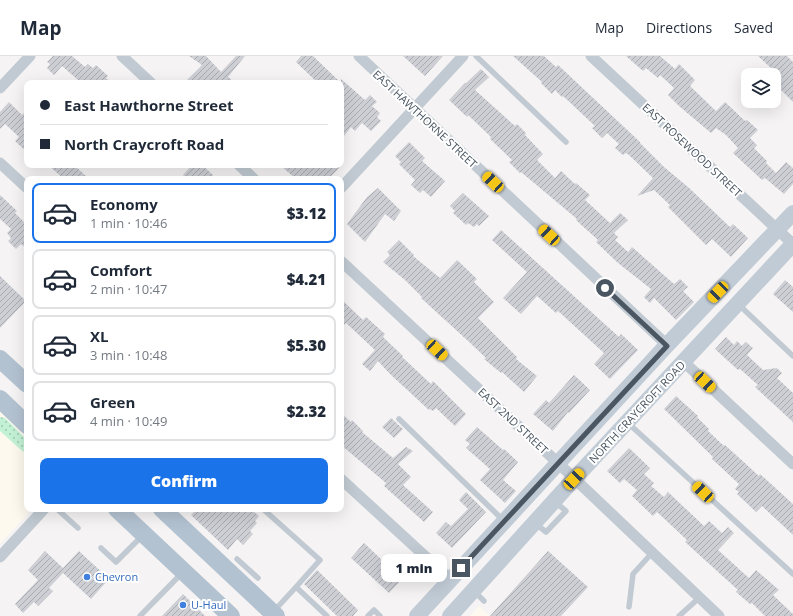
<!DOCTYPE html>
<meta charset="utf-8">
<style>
:root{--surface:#fff;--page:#f2f2f3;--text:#1f2937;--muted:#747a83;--line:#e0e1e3;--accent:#1a73e8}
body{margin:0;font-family:"Open Sans",sans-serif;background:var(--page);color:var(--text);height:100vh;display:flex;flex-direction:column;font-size:15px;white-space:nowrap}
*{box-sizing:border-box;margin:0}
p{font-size:13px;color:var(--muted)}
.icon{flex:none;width:22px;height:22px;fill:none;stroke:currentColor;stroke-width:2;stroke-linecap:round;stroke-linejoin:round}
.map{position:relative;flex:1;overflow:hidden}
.panel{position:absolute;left:24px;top:120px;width:320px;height:336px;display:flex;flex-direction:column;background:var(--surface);border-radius:8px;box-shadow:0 4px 16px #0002}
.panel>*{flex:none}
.hud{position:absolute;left:24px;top:24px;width:320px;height:88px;border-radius:8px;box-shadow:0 4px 16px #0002;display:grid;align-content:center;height:88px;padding:0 16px;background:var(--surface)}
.buttons{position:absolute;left:741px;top:12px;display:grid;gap:8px}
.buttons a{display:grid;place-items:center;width:40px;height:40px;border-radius:8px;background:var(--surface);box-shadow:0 4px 16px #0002;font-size:20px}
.end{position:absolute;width:18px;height:18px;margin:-9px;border:5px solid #4a5661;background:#fff;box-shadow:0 0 0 2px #fff}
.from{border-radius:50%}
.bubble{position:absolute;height:28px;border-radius:8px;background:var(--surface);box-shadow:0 4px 16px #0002;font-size:13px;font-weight:800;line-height:28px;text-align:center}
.car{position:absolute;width:12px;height:24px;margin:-12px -6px;border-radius:5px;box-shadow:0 0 3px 1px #0007;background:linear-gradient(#f5c518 24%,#345 0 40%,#f5c518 0 76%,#345 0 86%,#f5c518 0)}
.hud b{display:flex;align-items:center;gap:14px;height:38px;font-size:15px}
.hud b+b{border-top:1px solid var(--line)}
.hud i{width:10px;height:10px;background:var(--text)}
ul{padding:7px 0 0;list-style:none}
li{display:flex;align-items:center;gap:12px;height:60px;margin:0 8px 6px;padding:0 8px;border:2px solid var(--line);border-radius:8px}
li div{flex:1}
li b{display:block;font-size:15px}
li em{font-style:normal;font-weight:800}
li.on{border-color:var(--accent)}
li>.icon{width:36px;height:36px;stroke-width:1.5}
.button{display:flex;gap:8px;margin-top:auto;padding:8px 16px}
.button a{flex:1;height:46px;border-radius:8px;background:var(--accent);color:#fff;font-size:16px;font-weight:800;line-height:46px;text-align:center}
header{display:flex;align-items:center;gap:24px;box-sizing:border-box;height:56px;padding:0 20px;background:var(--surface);border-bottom:1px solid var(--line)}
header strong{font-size:19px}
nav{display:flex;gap:22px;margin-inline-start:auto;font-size:14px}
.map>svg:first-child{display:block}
</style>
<header>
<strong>Map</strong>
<nav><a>Map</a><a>Directions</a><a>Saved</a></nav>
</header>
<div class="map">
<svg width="793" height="560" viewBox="0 0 793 560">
<defs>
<pattern id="grass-dots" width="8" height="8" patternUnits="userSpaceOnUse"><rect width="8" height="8" fill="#c3f1d5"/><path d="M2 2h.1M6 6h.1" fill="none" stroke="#a0c6b0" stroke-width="1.8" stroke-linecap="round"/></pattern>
<pattern id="building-hatch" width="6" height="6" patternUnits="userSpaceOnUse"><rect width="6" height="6" fill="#cdcfd5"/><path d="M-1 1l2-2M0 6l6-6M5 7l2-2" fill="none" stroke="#a8abb0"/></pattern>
</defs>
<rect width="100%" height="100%" fill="#f5f3f3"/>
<path fill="#fdf9ef" d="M0 354 27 379V453H32L0 488Z
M479 550 490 560H470Z"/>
<path fill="url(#grass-dots)" d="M0 361 5 362 27 384V398L21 394 0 375Z"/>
<path fill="url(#building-hatch)" d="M53 0H72L85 11 88 8 93 12 96 9 108 20 106 22 112 27H75L78 24 62 10 54 19 47 12 50 8 47 6Z
M189 0H206L221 16 236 0H245L228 21 235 27H184L202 9Z
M301 0H313L341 27V23L365 44 370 39 377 46 372 50 380 57 377 61 381 65 371 75 362 67 355 75 351 71 341 84V27H318L296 6Z
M403 0H443L425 20Z
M513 0H544L556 11 558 9 640 86V87L664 111 688 131 730 171 733 168 748 182 731 201 712 183 706 189 668 151 670 149 654 134 637 140 653 122 629 99 626 97 623 99 615 92 619 88 607 77 602 82 592 72 595 70 563 40 562 41 555 34 552 38 541 27 542 26Z
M626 0H660L675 13 679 8 695 24 690 30 716 55 725 46 745 65 747 64 758 74 750 82 757 89 754 92 767 105 766 107 776 117 786 106 793 112V128L784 138 765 122 762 124 733 97 738 92 726 79 716 72 711 77 679 50 668 39 674 32 660 19 658 22 646 12 643 15Z
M758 0H787L793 6V46L776 29 782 22Z
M481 13 489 21 475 34 515 70 517 68 526 77 525 79 543 98 537 104 555 122 561 115 575 128 576 127 590 139 585 144 610 167 620 157 628 164 614 177 618 181 615 184 628 196 632 191 674 228 680 223 688 231 683 235 694 246 676 264 654 242 650 247 644 241 651 233 618 207 596 186 598 184 576 164 577 163 521 116 520 117 509 106 512 104 490 83 491 81 468 59 467 61 449 44 465 27H466Z
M9 46 22 59 27 54V96L15 85 19 81 5 68 0 73V56Z
M409 86 425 102 422 105 445 125 431 141 423 134 420 137 411 129 415 124 399 108 401 106 395 100Z
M48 109H74L89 123H64Z
M192 109H202L213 119 209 123H187L183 119Z
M280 109H342L328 123H296Z
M378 132 401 155 394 165 385 158 365 186 347 168 367 141Z
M463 137 489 160 479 170 477 168 474 171 468 167 466 169 453 157 455 155 450 150Z
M0 139 17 155 15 157 27 169V193L21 188 16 193 8 185 11 182 7 177 11 173 0 163Z
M501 174 619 281 621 278 638 294 610 323 594 308 604 297 558 255 556 257 537 240 521 258 503 242 527 216 492 184Z
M399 184 414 199 413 200 440 222 457 204 477 223 474 226 494 246 478 262 517 301 516 303 537 320 524 336 502 316 501 317 484 303 486 302 467 284 421 242 422 241 405 224 383 206 390 199 387 196Z
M0 220 26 245 0 272Z
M785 224 793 231V256L773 238Z
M341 243 363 264 366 261 385 278 383 281 403 300 402 301 431 328 433 325 466 358 455 370 436 352 433 355 430 353 429 354 390 318 378 305 370 315 362 308 375 294 346 267 341 272Z
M726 281 734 289 737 285 742 290 746 286 753 292 747 299 763 314 777 312 782 317 777 322 793 337V366L755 331 758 329 740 313 738 314 715 293Z
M574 319 590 334 569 357 568 356 553 375 533 358 546 344 549 347Z
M676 340 698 360 697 361 709 373 708 375 724 390 725 389 759 420 760 418 793 448V479L762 450 756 456 737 438 739 436 735 433 739 428 712 403 713 401 664 353Z
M341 357 351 366 352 364 363 375 362 376 393 402 406 391 413 395 398 408 411 421 403 429 433 456 424 466 384 430 386 427 341 389Z
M391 362 403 373 394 382 382 371Z
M477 371 503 394 504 393 518 406 503 424 516 435 505 447 480 424 490 413 466 392 470 388 465 384Z
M629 392 650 412 644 418 654 427 651 430 664 441 668 436 704 470 709 465 722 477 728 471 734 477 718 494 749 522 756 514 779 534 773 539 793 558V560H765L752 547 750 548 736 536 738 534 685 486 687 484 657 456 653 460 632 440 637 434 624 423 620 427 607 415Z
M466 436 486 456 452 492 436 477 446 466 451 470 468 453 459 444Z
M197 453H251L259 460 255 465 257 467 250 475 253 478 243 489 237 483 228 494 191 459Z
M364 487 402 523 389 537 351 502Z
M45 495 63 512 79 495 109 523 91 543 63 517 49 532 53 535 38 550 34 546 23 557 15 548 38 524 28 514Z
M548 495 588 531 561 560H490Z
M317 514 358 554 353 560H337L304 528Z
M183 538 205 560H162Z"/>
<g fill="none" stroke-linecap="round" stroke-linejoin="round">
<path stroke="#c1cad2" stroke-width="5.5" d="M476 0 566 86
M738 248 793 300
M399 363 503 464
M628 367 793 518
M57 453 78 472
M263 453 320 504 296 531
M535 467 546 476 566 455 555 446
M101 492 116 506 142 480
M237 503 258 522
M475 536 484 545
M629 551 633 518 652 497
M274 555 296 531 327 560
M140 560 182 517
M368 560 374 554 380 560
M679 560 699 542"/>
<path stroke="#c1cad2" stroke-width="11" d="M122 0 151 27
M359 0 667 289
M591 0 793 188
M0 32 30 0
M0 107 27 132
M239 109 254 123
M341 132 463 0
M341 205 558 407 719 560
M684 306 793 408
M341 423 451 524
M0 501 44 453"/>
<path stroke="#c1cbd6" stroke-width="16" d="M417 560 667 289 793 157
M450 560 574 423 793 188"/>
<path stroke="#b3c2d1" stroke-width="18" d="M0 303 27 328
M0 343 27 369
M117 453 231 560
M162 453 276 560"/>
</g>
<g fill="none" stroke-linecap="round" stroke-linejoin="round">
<path stroke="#4a5661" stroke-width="5" d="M461 512 667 290 605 232"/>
</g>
<g fill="#3f7fe0" stroke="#fff" stroke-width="1.5">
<circle cx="87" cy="521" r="4"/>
<circle cx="183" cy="549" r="4"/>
</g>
<g text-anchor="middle" stroke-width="4" stroke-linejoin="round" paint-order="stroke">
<g font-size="11" fill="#4a5661" stroke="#fff">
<text transform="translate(425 63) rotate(43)" y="4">EAST HAWTHORNE STREET</text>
<text transform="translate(692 94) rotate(43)" y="4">EAST ROSEWOOD STREET</text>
<text transform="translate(637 356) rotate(-47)" y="4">NORTH CRAYCROFT ROAD</text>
<text transform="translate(513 365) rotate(43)" y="4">EAST 2ND STREET</text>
</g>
<g font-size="11" fill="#366cbe" stroke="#fff" text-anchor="start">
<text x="95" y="525">Chevron</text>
<text x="191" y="553">U-Haul</text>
</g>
</g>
</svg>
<div class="buttons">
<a><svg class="icon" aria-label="layers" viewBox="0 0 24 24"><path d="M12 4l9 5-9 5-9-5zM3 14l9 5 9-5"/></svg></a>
</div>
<i class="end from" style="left:605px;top:232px"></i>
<i class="end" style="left:461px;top:512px"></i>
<div class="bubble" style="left:381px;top:498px;width:66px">1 min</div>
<i class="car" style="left:493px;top:126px;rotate:313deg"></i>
<i class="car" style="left:549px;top:179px;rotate:313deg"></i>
<i class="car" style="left:718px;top:236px;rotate:224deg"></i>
<i class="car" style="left:437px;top:294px;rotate:133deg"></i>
<i class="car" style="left:705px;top:326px;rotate:133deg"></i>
<i class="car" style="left:574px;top:423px;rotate:43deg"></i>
<i class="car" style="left:703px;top:436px;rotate:313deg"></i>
<div class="hud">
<b><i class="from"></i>East Hawthorne Street</b>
<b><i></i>North Craycroft Road</b>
</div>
<section class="panel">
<ul>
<li class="on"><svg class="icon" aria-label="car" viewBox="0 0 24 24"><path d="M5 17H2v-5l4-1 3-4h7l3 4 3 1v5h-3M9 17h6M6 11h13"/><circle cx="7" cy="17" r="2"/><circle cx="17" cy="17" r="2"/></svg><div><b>Economy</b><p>1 min · 10:46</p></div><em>$3.12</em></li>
<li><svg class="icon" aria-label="car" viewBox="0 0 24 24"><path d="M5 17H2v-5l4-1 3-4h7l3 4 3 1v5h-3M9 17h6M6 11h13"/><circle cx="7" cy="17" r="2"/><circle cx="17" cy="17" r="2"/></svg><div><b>Comfort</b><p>2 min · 10:47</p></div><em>$4.21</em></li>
<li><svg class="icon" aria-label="car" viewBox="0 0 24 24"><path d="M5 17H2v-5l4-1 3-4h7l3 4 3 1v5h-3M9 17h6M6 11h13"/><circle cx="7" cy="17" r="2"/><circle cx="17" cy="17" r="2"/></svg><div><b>XL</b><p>3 min · 10:48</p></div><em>$5.30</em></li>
<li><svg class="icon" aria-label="car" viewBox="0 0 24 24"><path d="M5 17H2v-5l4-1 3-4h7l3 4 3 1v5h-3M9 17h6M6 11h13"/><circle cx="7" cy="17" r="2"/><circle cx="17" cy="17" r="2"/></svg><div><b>Green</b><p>4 min · 10:49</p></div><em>$2.32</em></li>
</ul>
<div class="button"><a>Confirm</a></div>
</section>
</div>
